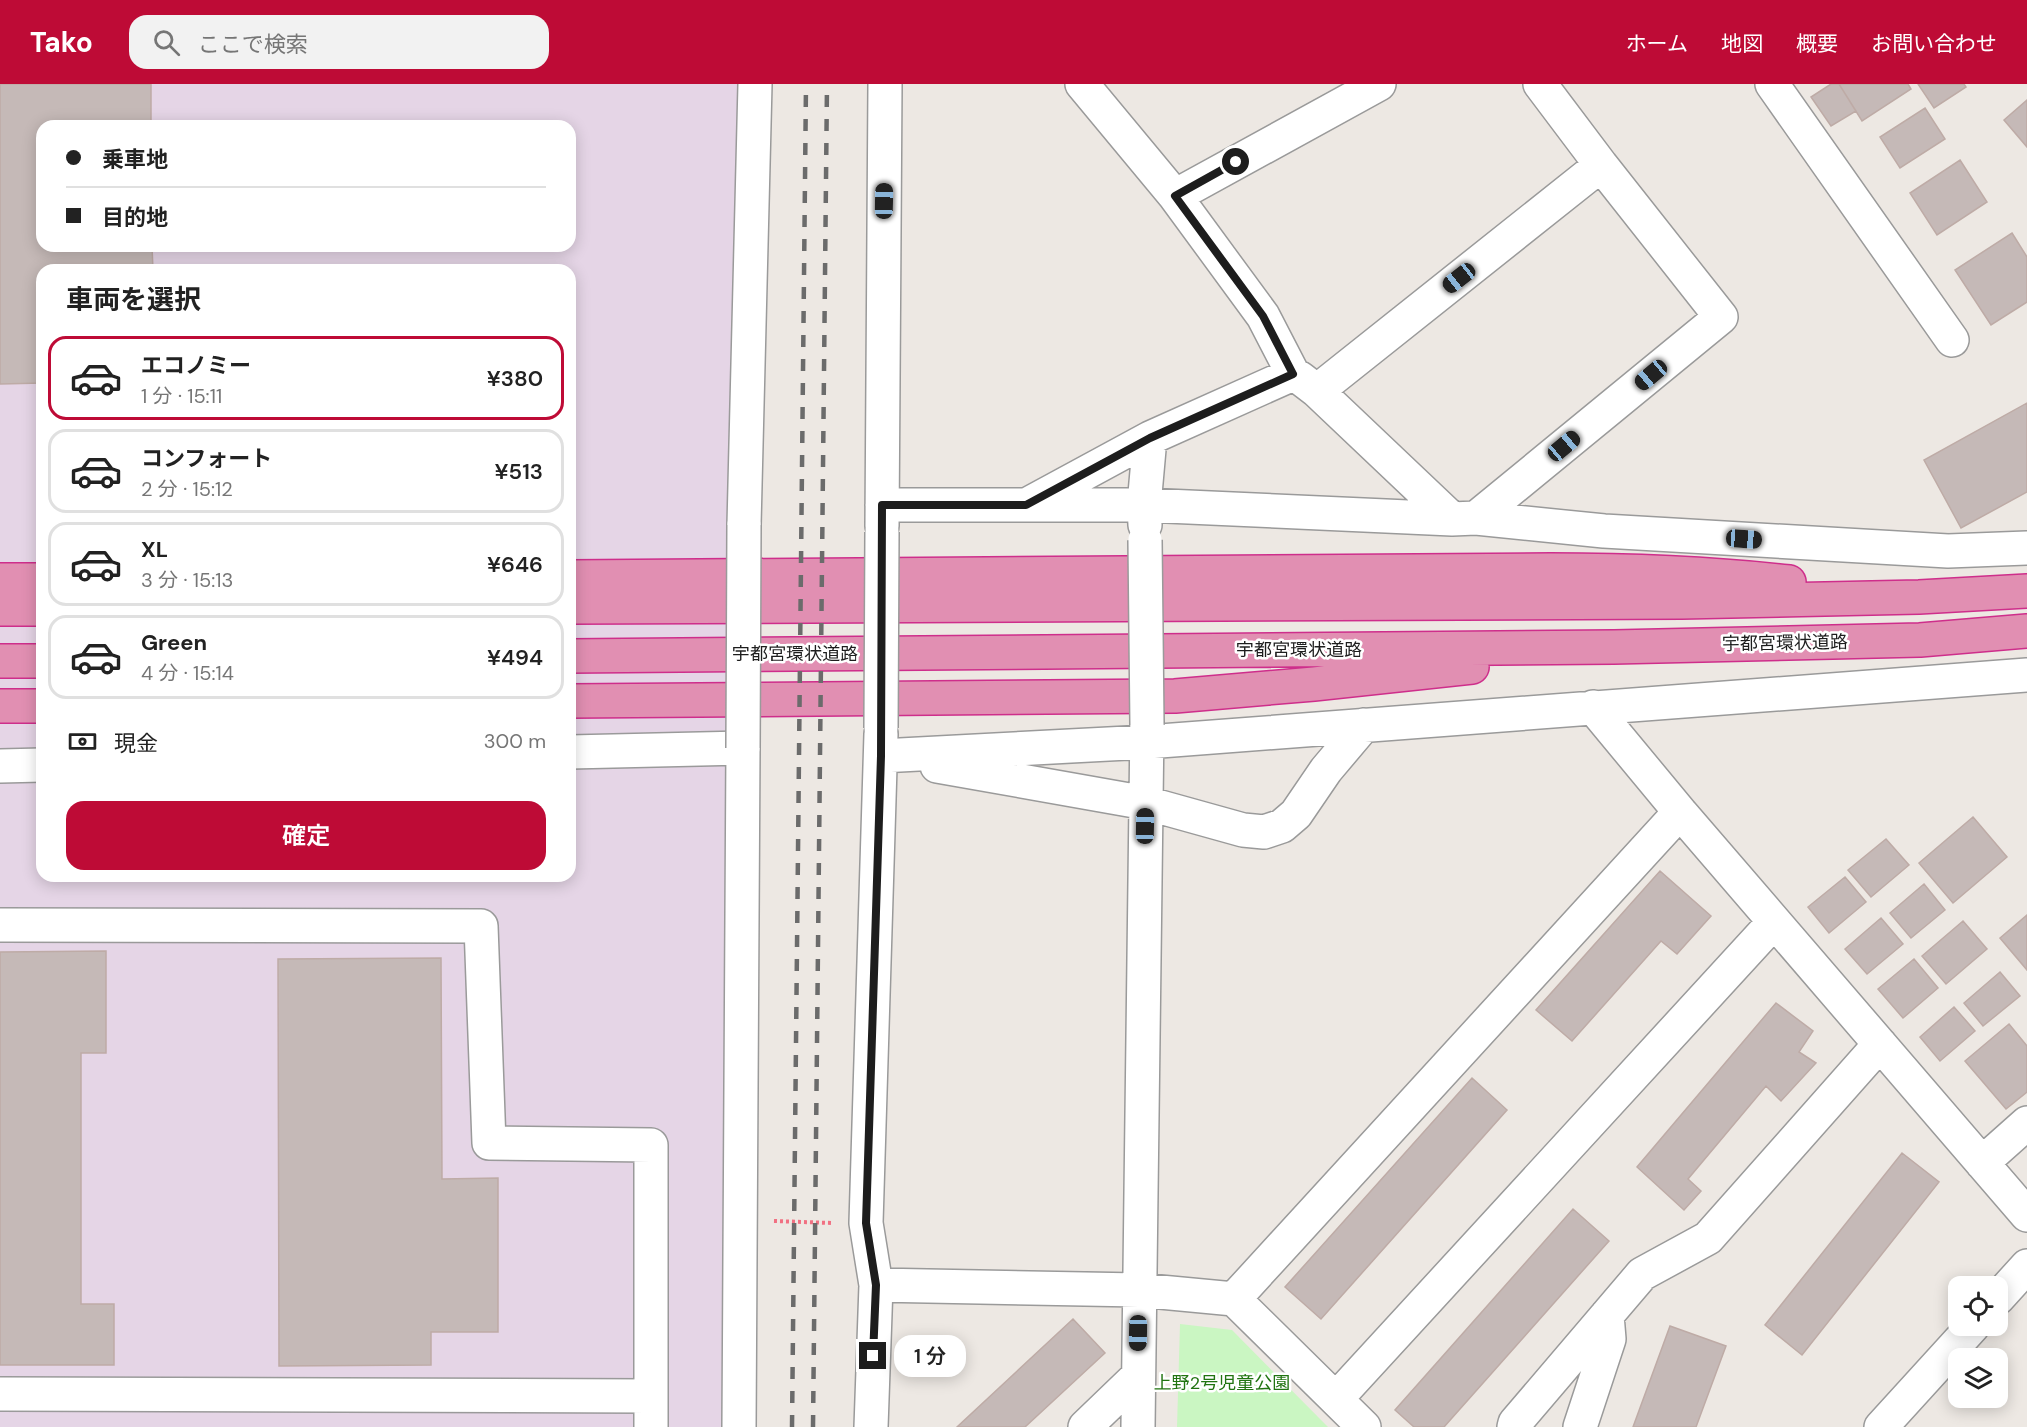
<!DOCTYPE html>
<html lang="ja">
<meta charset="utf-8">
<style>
:root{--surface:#fff;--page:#f2f2f2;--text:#222;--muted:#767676;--line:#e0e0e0;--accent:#be0b36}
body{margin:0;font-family:"DM Sans","Noto Sans JP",sans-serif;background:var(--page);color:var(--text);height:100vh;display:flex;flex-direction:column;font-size:22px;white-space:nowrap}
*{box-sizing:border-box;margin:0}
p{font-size:20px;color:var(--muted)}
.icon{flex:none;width:33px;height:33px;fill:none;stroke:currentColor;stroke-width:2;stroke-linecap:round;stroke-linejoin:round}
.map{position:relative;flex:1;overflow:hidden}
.drawer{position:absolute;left:36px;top:180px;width:540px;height:618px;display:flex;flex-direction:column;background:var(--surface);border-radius:18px;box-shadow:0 3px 15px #0003}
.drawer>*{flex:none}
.guide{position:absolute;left:36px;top:36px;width:540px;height:132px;border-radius:18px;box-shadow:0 3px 15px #0003;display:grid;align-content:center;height:132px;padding:0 30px;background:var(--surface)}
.controls{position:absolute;left:1948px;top:1192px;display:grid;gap:12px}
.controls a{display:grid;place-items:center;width:60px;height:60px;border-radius:12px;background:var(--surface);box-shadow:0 3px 15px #0003;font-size:30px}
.end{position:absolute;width:27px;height:27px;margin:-14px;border:8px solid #1d1d1d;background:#fff;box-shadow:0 0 0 3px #fff}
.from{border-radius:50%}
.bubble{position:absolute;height:42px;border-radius:18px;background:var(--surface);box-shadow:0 3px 15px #0003;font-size:20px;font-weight:600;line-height:42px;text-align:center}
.car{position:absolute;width:18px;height:36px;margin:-18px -9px;border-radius:8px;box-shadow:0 0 4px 2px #0007;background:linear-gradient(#222 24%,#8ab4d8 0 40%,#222 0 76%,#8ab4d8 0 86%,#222 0)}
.guide b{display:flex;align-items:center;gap:21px;height:57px;font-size:22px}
.guide b+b{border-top:2px solid var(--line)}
.guide i{width:15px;height:15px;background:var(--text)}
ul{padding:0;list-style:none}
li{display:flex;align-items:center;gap:18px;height:84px;margin:0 12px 9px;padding:0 18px;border:3px solid var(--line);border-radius:18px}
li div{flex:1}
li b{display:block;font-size:22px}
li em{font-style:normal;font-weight:600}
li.current{border-color:var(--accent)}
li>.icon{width:54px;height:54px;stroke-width:1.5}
h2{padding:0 30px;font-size:27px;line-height:72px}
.pay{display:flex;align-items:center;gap:15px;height:66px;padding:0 30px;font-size:22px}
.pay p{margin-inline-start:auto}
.primary-button{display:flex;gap:12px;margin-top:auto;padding:12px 30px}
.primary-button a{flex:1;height:69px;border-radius:18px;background:var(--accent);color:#fff;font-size:24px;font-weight:600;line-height:69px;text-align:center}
header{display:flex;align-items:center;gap:36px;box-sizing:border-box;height:84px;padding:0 30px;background:var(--accent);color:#fff}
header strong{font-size:28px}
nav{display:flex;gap:33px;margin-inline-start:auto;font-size:21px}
.search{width:420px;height:54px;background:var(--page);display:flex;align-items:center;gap:15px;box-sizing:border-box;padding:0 21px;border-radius:18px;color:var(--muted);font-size:22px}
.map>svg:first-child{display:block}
</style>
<header>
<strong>Tako</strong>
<div class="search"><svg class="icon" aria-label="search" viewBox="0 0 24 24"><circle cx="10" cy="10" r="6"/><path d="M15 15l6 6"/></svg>ここで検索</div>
<nav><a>ホーム</a><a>地図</a><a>概要</a><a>お問い合わせ</a></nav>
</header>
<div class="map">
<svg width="2027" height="1343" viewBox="0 0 2027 1343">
<rect width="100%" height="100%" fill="#ede8e3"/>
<path fill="#e5d5e6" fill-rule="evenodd" d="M0 0H757L732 1343H0ZM42 42H570V162H42ZM42 186H570V792H42Z"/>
<path fill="#caf6c2" d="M1180 1240 1232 1246 1328 1343H1177Z"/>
<path fill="#c5b9b7" stroke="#beaba6" stroke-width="1.5" d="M0 0H151V42H42V162H152L153 186H42V299L0 300Z
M1831 0H1839L1856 27 1831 42 1811 13Z
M1839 0H1908L1911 5 1862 37Z
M1918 0H1964L1966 3 1934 24Z
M2027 16V63L2004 36Z
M1925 24 1945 55 1900 84 1880 53Z
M1960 76 1987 118 1937 151 1910 109Z
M2012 149 2027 173V218L1991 241 1955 186Z
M2027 319V408L1961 444 1924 376Z
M1973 733 2007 773 1953 819 1919 779Z
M1886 755 1909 781 1871 813 1848 786Z
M1660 787 1711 832 1677 870 1661 857 1572 957 1536 926Z
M1845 793 1866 818 1829 849 1808 823Z
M1924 800 1945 826 1911 854 1890 829Z
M2027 831V886L2000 854Z
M1881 834 1903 860 1867 890 1845 865Z
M1963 837 1987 865 1946 900 1922 872Z
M106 867V969H81V1220H114V1281H0V868Z
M441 874 442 1095 498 1094V1248H431V1281L279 1282 278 875Z
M1914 875 1938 904 1903 934 1878 905Z
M2000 888 2020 912 1983 942 1964 919Z
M1776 919 1813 947 1799 968 1816 979 1781 1017 1766 1002 1688 1095 1701 1107 1684 1126 1637 1083Z
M1954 923 1975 947 1940 977 1920 953Z
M2009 940 2027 962V1008L2006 1025 1965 977Z
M1472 994 1507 1026 1321 1235 1285 1203Z
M1902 1069 1939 1098 1802 1271 1765 1241Z
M1573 1125 1609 1157 1444 1343H1414L1395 1326Z
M1073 1235 1105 1269 1025 1343H957Z
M1670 1242 1726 1262 1696 1343H1633Z"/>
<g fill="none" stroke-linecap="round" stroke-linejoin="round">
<defs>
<path id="minor" d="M1082 0 1175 112
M1772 0 1952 256
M1300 294 1317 307 1452 435
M1317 307 1601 81
M1030 419 1150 354
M882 421H1144L1452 435 1476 434 1604 447 1948 467 2027 464
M1476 434 1721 233 1601 81 1540 0
M744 441 755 0
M1145 441 1144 421 1150 354 1293 290 1263 232 1175 112 1379 0
M882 442 885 0
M1593 623 1680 728 2027 1131
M570 668 743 664 739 1343
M881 672 1147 658 2027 591
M0 682 42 681
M937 682 1146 719 1243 746 1264 748 1282 742 1296 730 1326 686 1364 641
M0 841 481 842 489 1059 651 1061V1312
M1982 1079 2027 1039
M876 1201 1139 1206 1234 1215 1364 1343
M1998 1214 2027 1182
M1234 1215 1680 728
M0 1310 651 1312V1343
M1336 1315 1774 838
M871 1343 876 1201 866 1139 881 650
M1085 1343 1138 1292
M1138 1343 1147 641
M1514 1343 1515 1339 1642 1190 1708 1154 1880 960
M1580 1343 1609 1255 1607 1231
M1881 1343 1973 1242"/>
<path id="highway" d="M570 493 1551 486C1631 486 1709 489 1789 498
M0 496H42
M570 523 1682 518 1919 513 2027 507
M0 525H42
M570 572 1614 563 1920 556 2027 547
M0 577H42
M570 617 1175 612 1314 600 1472 583
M0 622H42"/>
</defs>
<use href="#minor" stroke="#9a9a9a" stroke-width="36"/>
<use href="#highway" stroke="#ce2e8b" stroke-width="36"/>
<path stroke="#f17082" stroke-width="4" stroke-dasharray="3 3" stroke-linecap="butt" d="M774 1137 832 1139"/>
<use href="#minor" stroke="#fff" stroke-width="33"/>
<use href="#highway" stroke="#e18fb2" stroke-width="33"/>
<path stroke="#6b6b6b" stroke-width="4.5" stroke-dasharray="12 12" stroke-linecap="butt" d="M792 1343 806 0
M813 1343 827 0"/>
<defs>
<path id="minor-bridge" d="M1145 456 1147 641
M881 644 882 448
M743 664 744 441"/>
</defs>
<use href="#minor-bridge" stroke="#9a9a9a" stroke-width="36" stroke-linecap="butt"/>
<use href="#minor-bridge" stroke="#fff" stroke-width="33"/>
</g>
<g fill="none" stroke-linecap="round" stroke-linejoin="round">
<path stroke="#1d1d1d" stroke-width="8" d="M873 1272 876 1201 866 1139 881 672 882 421H1026L1150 354 1293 290 1263 232 1175 112 1236 78"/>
</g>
<g text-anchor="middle" stroke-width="5" stroke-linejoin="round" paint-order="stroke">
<g font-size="18" fill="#1d1d1d" stroke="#fff">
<text transform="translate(1785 559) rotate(-1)" y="6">宇都宮環状道路</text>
<text x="1299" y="572">宇都宮環状道路</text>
<text x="795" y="576">宇都宮環状道路</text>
</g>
<g font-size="18" fill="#217411" stroke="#fff">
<text x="1222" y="1305">上野2号児童公園</text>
</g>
</g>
</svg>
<div class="controls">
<a><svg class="icon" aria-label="locate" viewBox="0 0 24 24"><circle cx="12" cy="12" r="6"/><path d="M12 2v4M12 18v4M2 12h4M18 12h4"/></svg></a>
<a><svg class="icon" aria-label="layers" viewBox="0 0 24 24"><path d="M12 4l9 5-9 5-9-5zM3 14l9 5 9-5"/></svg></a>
</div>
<i class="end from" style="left:1236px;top:78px"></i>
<i class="end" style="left:873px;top:1272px"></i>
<div class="bubble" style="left:894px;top:1251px;width:72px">1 分</div>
<i class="car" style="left:884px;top:117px;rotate:1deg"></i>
<i class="car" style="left:1459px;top:194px;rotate:232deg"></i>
<i class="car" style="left:1651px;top:291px;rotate:230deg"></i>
<i class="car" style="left:1564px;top:362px;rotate:50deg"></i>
<i class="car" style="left:1744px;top:455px;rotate:94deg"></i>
<i class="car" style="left:1145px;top:742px;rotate:1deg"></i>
<i class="car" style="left:1138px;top:1249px;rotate:181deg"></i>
<div class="guide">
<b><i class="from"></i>乗車地</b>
<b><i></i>目的地</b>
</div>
<section class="drawer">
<h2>車両を選択</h2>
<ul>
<li class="current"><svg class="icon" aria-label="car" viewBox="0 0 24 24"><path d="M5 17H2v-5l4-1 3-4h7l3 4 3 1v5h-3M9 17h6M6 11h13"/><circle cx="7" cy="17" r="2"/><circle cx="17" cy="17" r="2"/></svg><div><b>エコノミー</b><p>1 分 · 15:11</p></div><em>¥380</em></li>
<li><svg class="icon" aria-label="car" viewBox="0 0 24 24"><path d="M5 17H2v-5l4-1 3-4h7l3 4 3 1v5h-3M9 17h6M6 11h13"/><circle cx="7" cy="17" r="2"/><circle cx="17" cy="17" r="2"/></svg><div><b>コンフォート</b><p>2 分 · 15:12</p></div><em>¥513</em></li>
<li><svg class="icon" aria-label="car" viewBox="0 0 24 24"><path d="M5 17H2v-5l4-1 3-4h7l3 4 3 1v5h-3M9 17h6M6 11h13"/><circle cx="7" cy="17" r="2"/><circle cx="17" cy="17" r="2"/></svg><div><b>XL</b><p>3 分 · 15:13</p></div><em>¥646</em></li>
<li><svg class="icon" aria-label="car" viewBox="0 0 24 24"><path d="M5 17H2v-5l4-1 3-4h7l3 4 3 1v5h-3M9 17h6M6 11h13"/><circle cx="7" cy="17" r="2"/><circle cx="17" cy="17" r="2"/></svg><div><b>Green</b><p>4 分 · 15:14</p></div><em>¥494</em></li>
</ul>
<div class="pay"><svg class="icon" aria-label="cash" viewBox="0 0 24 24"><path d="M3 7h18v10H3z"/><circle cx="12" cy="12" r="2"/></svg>現金<p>300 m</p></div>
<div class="primary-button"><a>確定</a></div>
</section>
</div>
